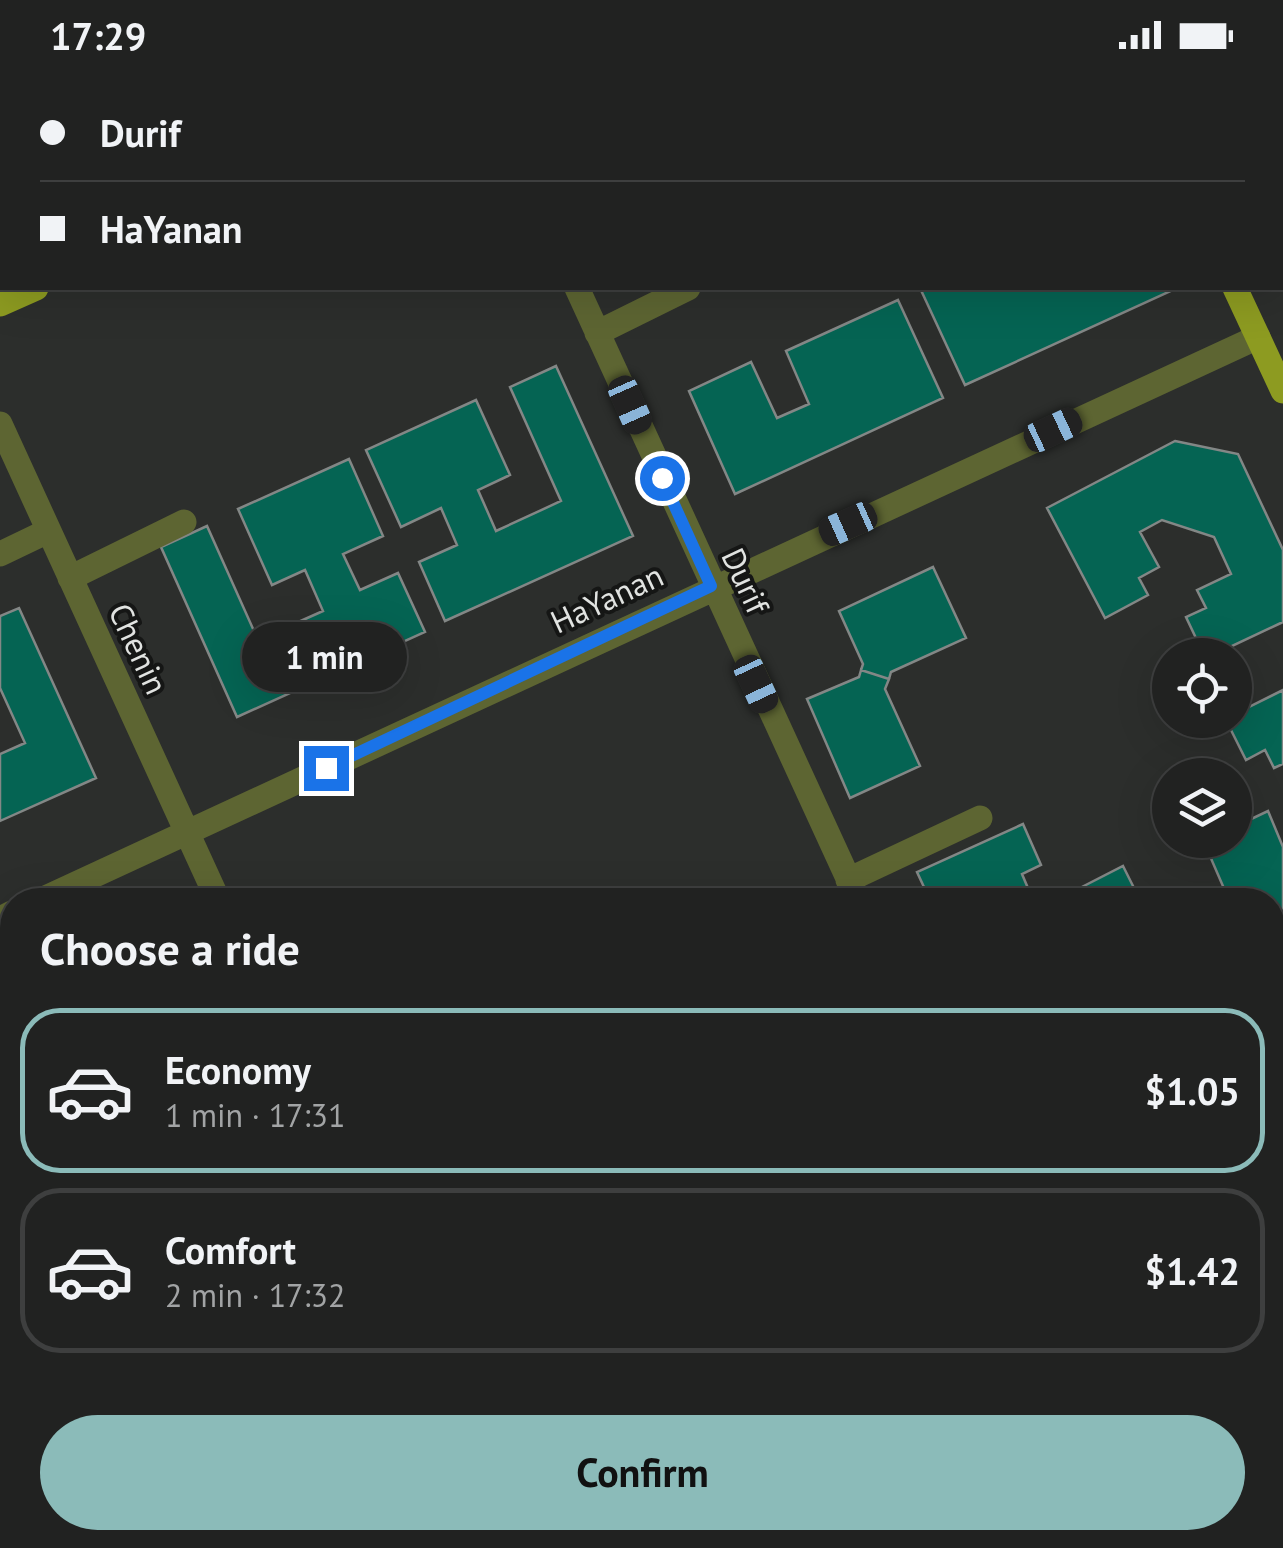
<!DOCTYPE html>
<meta charset="utf-8">
<style>
:root{--surface:#212221;--page:#292a2a;--text:#f1f3f6;--muted:#a2a4a5;--line:#3e3f3f;--accent:#8bbbb9}
body{margin:0;font-family:"PT Sans",sans-serif;background:var(--page);color:var(--text);height:100vh;display:flex;flex-direction:column;font-size:38px;white-space:nowrap}
*{box-sizing:border-box;margin:0}
p{font-size:32px;color:var(--muted)}
.icon{flex:none;width:55px;height:55px;fill:none;stroke:currentColor;stroke-width:2;stroke-linecap:round;stroke-linejoin:round}
.map{position:relative;flex:1;overflow:hidden}
.sheet{position:absolute;left:0px;top:818px;width:1285px;height:662px;display:flex;flex-direction:column;background:var(--surface);border-radius:40px 40px 0 0;box-shadow:0 10px 40px #0002,0 0 0 2px var(--line)}
.sheet>*{flex:none}
.hud{position:absolute;left:0px;top:0px;width:1285px;height:220px;box-shadow:0 10px 40px #0002,0 0 0 2px var(--line);display:grid;align-content:center;height:220px;padding:0 40px;background:var(--surface)}
.fabs{position:absolute;left:1152px;top:568px;display:grid;gap:20px}
.fabs a{display:grid;place-items:center;width:100px;height:100px;border-radius:50%;background:var(--surface);box-shadow:0 10px 40px #0002,0 0 0 2px var(--line);font-size:50px}
.end{position:absolute;width:45px;height:45px;margin:-22px;border:12px solid #1a73e8;background:#fff;box-shadow:0 0 0 5px #fff}
.from{border-radius:50%}
.bubble{position:absolute;height:70px;border-radius:35px;background:var(--surface);box-shadow:0 10px 40px #0002,0 0 0 2px var(--line);font-size:32px;font-weight:600;line-height:70px;text-align:center}
.car{position:absolute;width:30px;height:60px;margin:-30px -15px;border-radius:12px;box-shadow:0 0 8px 2px #0007;background:linear-gradient(#222 24%,#8ab4d8 0 40%,#222 0 76%,#8ab4d8 0 86%,#222 0)}
.hud b{display:flex;align-items:center;gap:35px;height:95px;font-size:38px}
.hud b+b{border-top:2px solid var(--line)}
.hud i{width:25px;height:25px;background:var(--text)}
ul{padding:0;list-style:none}
li{display:flex;align-items:center;gap:30px;height:165px;margin:0 20px 15px;padding:0 20px;border:5px solid var(--line);border-radius:40px}
li div{flex:1}
li b{display:block;font-size:38px}
li em{font-style:normal;font-weight:600}
li.current{border-color:var(--accent)}
li>.icon{width:90px;height:90px;stroke-width:1.5}
h2{padding:0 40px;font-size:45px;line-height:120px}
.action{display:flex;gap:20px;margin-top:auto;padding:20px 40px}
.action a{flex:1;height:115px;border-radius:60px;background:var(--accent);color:#111;font-size:40px;font-weight:600;line-height:115px;text-align:center}
.status{display:flex;justify-content:space-between;align-items:center;height:70px;padding:0 50px;background:var(--surface);direction:ltr}
.status svg{height:28px;fill:currentColor}
.map>svg:first-child{display:block}
</style>
<div class="status"><b>17:29</b><svg viewBox="0 0 49 12"><path d="M0 12V9h3v3zM5 12V6h3v6zM10 12V3h3v9zM15 12V0h3v12zM26 1h20v11H26zM47 4h2v5h-2z"/></svg></div>
<div class="map">
<svg width="1283" height="1478" viewBox="0 0 1283 1478">
<rect width="100%" height="100%" fill="#2c2e2c"/>
<path fill="#056453" stroke="#838786" stroke-width="2.5" d="M920 218H1172L1173 220 965 315Z
M898 230 943 328 735 424 689 321 751 292 777 348 809 334 786 281Z
M556 296 633 466 445 551 419 492 457 475 441 438 401 457 366 380 476 330 510 405 478 420 496 461 561 431 510 317Z
M1175 371 1238 384 1283 480V552L1213 585H1204L1186 547 1206 538 1197 520 1231 504 1214 467 1162 450 1140 462 1159 497 1139 508 1148 525 1105 548 1047 438Z
M349 389 383 466 343 484 360 520 398 503 425 562 237 647 161 477 207 456 258 570 323 541 305 500 272 515 238 439Z
M933 497 966 568 891 602 889 609 861 600 863 594 839 541Z
M19 538 96 708 0 751V684L25 673 0 618V546Z
M861 600 889 609 885 619 920 696 850 728 807 629 859 607Z
M1283 620V694L1274 698 1265 680 1246 690 1226 650H1235V644Z
M1239 733 1247 751 1268 741 1283 777V849L1272 854V830H1229L1203 770H1235V735Z
M1023 754 1041 795 1022 804 1030 823 1015 830H930L917 802Z
M1123 796 1140 830H1086L1080 818Z
M12 921V1011L0 987V928Z
M12 1339V1381L0 1356V1346Z
M12 1384V1457L0 1463V1391Z
M1283 1403V1478H1216L1211 1468H1272V1408Z"/>
<g fill="none" stroke-linecap="round" stroke-linejoin="round">
<path stroke="#5d6532" stroke-width="25" d="M577 218 858 830
M597 263 688 218
M0 354 218 830
M0 484 48 461
M70 508 184 452
M848 810 980 748
M41 830 1258 267
M0 849 12 843
M1272 913 1283 908
M1272 1261 1283 1256
M1272 1327 1283 1322
M515 1468 520 1478
M1153 1468 1158 1478
M57 1478 80 1468
M814 1478 836 1468
M941 1478 964 1468"/>
<path stroke="#8d9b21" stroke-width="25" d="M1132 0 1134 2
M1196 0 1197 2
M366 2 371 0
M499 2 504 0
M0 172 2 171
M1282 185 1283 186
M1235 218 1283 321
M0 234 36 218"/>
</g>
<g fill="none" stroke-linecap="round" stroke-linejoin="round">
<path stroke="#1a73e8" stroke-width="12" d="M326 698 711 516 662 408"/>
</g>
<g text-anchor="middle" stroke-width="8" stroke-linejoin="round" paint-order="stroke">
<g font-size="32" fill="#e1e3e1" stroke="#151615">
<text transform="translate(745 511) rotate(65)" y="11">Durif</text>
<text transform="translate(607 529) rotate(-25)" y="11">HaYanan</text>
<text transform="translate(138 579) rotate(65)" y="11">Chenin</text>
</g>
</g>
</svg>
<div class="fabs">
<a><svg class="icon" aria-label="locate" viewBox="0 0 24 24"><circle cx="12" cy="12" r="6"/><path d="M12 2v4M12 18v4M2 12h4M18 12h4"/></svg></a>
<a><svg class="icon" aria-label="layers" viewBox="0 0 24 24"><path d="M12 4l9 5-9 5-9-5zM3 14l9 5 9-5"/></svg></a>
</div>
<i class="end from" style="left:662px;top:408px"></i>
<i class="end" style="left:326px;top:698px"></i>
<div class="bubble" style="left:242px;top:552px;width:165px">1 min</div>
<i class="car" style="left:630px;top:335px;rotate:156deg"></i>
<i class="car" style="left:1053px;top:360px;rotate:65deg"></i>
<i class="car" style="left:848px;top:454px;rotate:246deg"></i>
<i class="car" style="left:756px;top:614px;rotate:155deg"></i>
<div class="hud">
<b><i class="from"></i>Durif</b>
<b><i></i>HaYanan</b>
</div>
<section class="sheet">
<h2>Choose a ride</h2>
<ul>
<li class="current"><svg class="icon" aria-label="car" viewBox="0 0 24 24"><path d="M5 17H2v-5l4-1 3-4h7l3 4 3 1v5h-3M9 17h6M6 11h13"/><circle cx="7" cy="17" r="2"/><circle cx="17" cy="17" r="2"/></svg><div><b>Economy</b><p>1 min · 17:31</p></div><em>$1.05</em></li>
<li><svg class="icon" aria-label="car" viewBox="0 0 24 24"><path d="M5 17H2v-5l4-1 3-4h7l3 4 3 1v5h-3M9 17h6M6 11h13"/><circle cx="7" cy="17" r="2"/><circle cx="17" cy="17" r="2"/></svg><div><b>Comfort</b><p>2 min · 17:32</p></div><em>$1.42</em></li>
</ul>
<div class="action"><a>Confirm</a></div>
</section>
</div>
